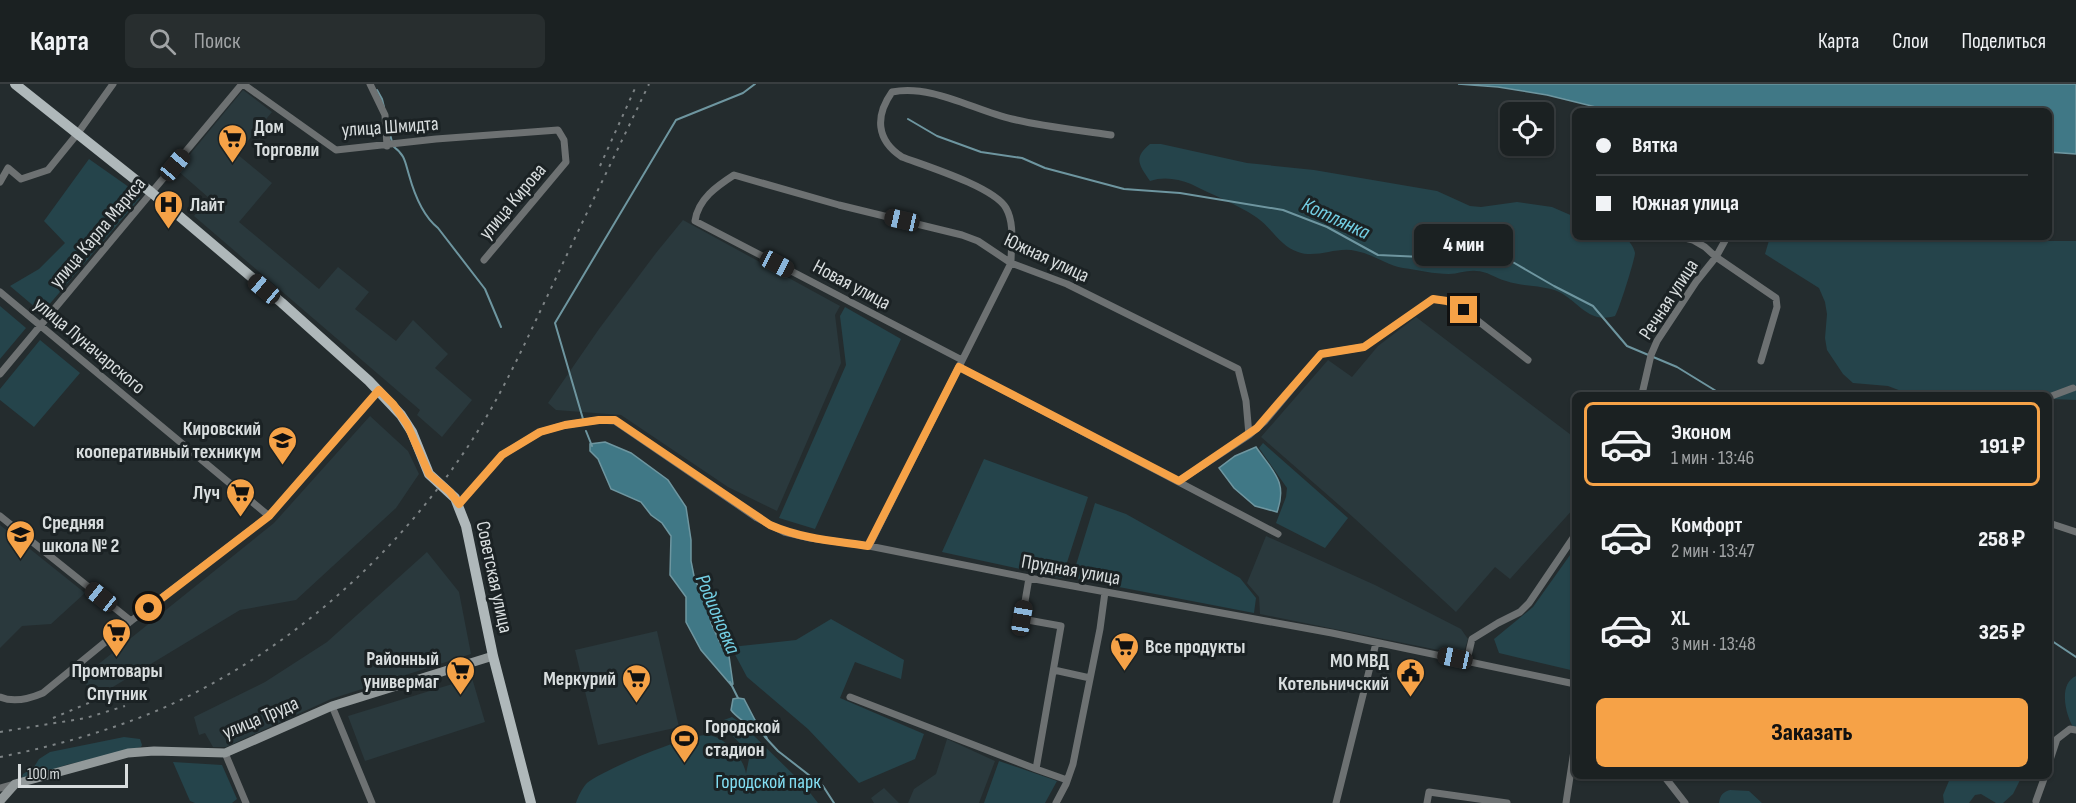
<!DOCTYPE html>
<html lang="ru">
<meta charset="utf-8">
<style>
:root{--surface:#1b2122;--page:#282e2f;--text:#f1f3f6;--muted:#a0a3a5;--line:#393e40;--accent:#f6a247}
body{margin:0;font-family:"Sofia Sans Condensed",sans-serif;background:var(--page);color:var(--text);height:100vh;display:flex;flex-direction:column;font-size:22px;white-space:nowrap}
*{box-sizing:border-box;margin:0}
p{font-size:20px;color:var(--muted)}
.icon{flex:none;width:33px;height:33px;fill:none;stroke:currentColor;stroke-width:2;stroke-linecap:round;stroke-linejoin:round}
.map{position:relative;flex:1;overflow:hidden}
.details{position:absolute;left:1572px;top:308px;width:480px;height:387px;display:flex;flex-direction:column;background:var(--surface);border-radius:9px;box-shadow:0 2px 4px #0004,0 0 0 2px var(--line)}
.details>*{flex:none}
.top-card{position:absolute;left:1572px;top:24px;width:480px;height:132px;border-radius:9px;box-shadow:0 2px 4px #0004,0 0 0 2px var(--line);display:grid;align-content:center;height:132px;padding:0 24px;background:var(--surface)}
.fabs{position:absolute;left:1500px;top:18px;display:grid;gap:12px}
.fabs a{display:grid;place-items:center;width:54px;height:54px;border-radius:9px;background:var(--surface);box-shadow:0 2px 4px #0004,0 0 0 2px var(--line);font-size:30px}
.scale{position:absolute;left:18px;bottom:15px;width:110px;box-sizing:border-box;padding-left:6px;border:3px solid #d8ddde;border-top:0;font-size:16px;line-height:21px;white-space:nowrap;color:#d8ddde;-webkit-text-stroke:4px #1b2224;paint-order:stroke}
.end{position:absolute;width:27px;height:27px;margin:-14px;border:8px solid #f6a247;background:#111;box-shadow:0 0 0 3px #111}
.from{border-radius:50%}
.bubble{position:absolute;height:42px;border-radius:9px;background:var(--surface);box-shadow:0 2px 4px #0004,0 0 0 2px var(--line);font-size:20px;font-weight:800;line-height:42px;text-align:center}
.car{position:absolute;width:18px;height:36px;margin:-18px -9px;border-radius:8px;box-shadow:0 0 4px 2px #0007;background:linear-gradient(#222 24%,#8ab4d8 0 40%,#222 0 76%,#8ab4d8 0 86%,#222 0)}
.top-card b{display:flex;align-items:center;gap:21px;height:57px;font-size:22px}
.top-card b+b{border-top:2px solid var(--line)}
.top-card i{width:15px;height:15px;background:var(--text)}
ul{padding:10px 0 0;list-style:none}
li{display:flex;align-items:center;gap:18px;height:84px;margin:0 12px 9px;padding:0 12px;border:3px solid transparent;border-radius:9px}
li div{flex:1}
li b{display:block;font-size:22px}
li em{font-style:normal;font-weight:800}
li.current{border-color:var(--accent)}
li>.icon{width:54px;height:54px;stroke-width:1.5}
.cta{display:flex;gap:12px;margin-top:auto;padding:12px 24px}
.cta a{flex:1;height:69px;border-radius:9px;background:var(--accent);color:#111;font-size:24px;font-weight:800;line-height:69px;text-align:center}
header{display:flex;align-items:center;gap:36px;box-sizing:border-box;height:84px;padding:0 30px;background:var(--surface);border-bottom:2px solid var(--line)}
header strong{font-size:28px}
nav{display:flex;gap:33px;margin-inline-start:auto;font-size:21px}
.search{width:420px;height:54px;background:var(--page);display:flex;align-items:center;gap:15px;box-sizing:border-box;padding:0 21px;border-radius:9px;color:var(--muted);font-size:22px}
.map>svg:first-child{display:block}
</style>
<header>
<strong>Карта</strong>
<div class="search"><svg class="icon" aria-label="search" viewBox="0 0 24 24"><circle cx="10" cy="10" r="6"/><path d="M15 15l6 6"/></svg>Поиск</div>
<nav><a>Карта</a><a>Слои</a><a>Поделиться</a></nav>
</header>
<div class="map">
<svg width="2076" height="719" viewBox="0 0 2076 719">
<rect width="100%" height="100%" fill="#242c2e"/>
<path fill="#2a393d" d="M243 6 272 28 237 70 272 99 239 138 319 205 338 183 369 208 355 225 396 257 413 236 448 270 435 284 472 316 442 353 417 331 420 326 194 132 209 114 177 86Z
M683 136 840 222 835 231 841 279 777 427 728 403 621 331 556 326 548 319 599 245 656 169Z
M1416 233 1575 354V423L1510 495 1495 483 1456 528 1354 434 1261 353 1328 276 1352 293 1378 262Z
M370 332 408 367 419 390 396 424 296 516 240 526 98 612 80 595 274 439Z
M0 441 85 509 51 540 22 542 0 564Z
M1266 452 1375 501 1461 545 1468 555 1463 571 1260 530 1259 513 1247 499Z
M427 468 459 508 471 570 331 615 226 663H213L205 649 199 651 194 633 265 598 327 558Z
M657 547 679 643 598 661 575 566Z
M472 594 485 638 365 677 348 632Z
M947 655 995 677 979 719H908L914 705 936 690Z
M884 704 899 719H874L871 714Z"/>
<path fill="#25444b" d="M1150 60H1161L1247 79 1314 86 1437 107 1470 122 1481 123 1517 118 1552 123 1575 133V153H1625C1629 157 1634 163 1635 169 1635 175 1619 226 1615 232 1585 241 1576 211 1551 205 1536 201 1520 202 1506 197 1495 194 1487 187 1476 187 1467 186 1458 190 1449 190 1434 190 1418 186 1403 184 1386 181 1373 170 1356 167 1337 162 1317 175 1298 168 1280 162 1271 143 1256 133 1237 120 1212 111 1191 100 1178 95 1164 92 1150 97 1139 81 1133 74 1150 60Z
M89 75 126 101 140 114 42 229 10 202 39 185 65 159 44 137Z
M1770 153H1978L2037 157H2076V316L2051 315 2049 310H1909L1888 302 1853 299 1843 290 1827 266 1825 254 1827 230 1825 218 1819 204 1765 170Z
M0 222 26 244 0 275Z
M845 223 901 255 815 445 779 434 846 281 840 232Z
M40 256 80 289 34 343 0 316V305Z
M1263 359 1348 434 1325 464 1276 439 1286 413 1287 404 1259 364Z
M984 375 1088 413 1062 494 942 468Z
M1095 419 1126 430 1240 494 1256 514 1254 529 1072 494Z
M1575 464V587L1499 569 1494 555 1533 523Z
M831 535 904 576 901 595 855 578 840 614 924 650 915 675 859 699 808 645 747 593 731 563 796 556Z
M2076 592V647C2066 635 2057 600 2076 592Z
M732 633 741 639 804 701 818 719H576C578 713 582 704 587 699 603 686 686 651 706 651 724 651 744 674 746 690L750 670 728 647 713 640Z
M124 653 140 655 142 661 141 663 66 681 24 695 22 693 23 690 34 683 39 675 50 668Z
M999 677 1057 697 1045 719H984Z
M173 678 222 681 237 715 232 719H195L190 717Z
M1951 692H2022L2013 710 2003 719H1996L1981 710 1975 711 1969 719H1944L1943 711Z
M1730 706 1749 707 1762 719H1719C1720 711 1723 708 1730 706Z"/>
<path fill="#407886" stroke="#6e96a0" stroke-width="1.5" d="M1458 0H2076V70L2049 68V27H1612L1547 11 1498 3Z
M605 358 631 369 668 396 686 423 691 456V477L695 497 713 524 711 539 723 565 729 572 733 600 731 601 701 566 686 538V513L670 491 671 452 662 439 651 431 641 418 611 405 598 375 590 367V360Z
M1256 363C1273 388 1288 397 1277 428L1255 422 1234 404 1219 384 1235 372Z
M738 614 744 615 755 636 764 647 767 654C758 648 735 632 731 626L733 615Z"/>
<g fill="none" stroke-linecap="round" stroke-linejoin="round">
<path stroke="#6e96a0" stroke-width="2" d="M377 6 382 15 384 23
M908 35 937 52 981 68 1022 74 1045 84 1124 105 1180 109 1283 126 1327 143 1378 171 1511 177 1554 202 1593 222 1627 262 1677 283 1721 310
M389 46 392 58
M394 63C405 71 405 78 409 91 414 109 423 132 438 144L485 205 501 243
M583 335 555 239 676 36 743 9 755 0
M586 347 592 362
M2049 555 2076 573
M730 598 738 614
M765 653 778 667 823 702 834 719"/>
<path stroke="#6d7172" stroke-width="7" d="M243 0 336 66 436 55 558 46 564 56 566 78 484 176
M370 0 385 31 387 62
M0 98 8 84 21 95 48 86 78 49 113 0
M1681 153 1693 156 1705 163 1716 173 1776 214 1777 223 1761 277
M0 208 269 432
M962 276 695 137C698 115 717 102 734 91L839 121 962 151 978 157 1011 179 1067 200 1238 285 1246 317 1249 351 1179 397
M959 283 1278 450
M0 290 242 0
M1642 310 1651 271 1657 257 1696 198 1716 173 1727 153
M2049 313 2073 304
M1249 351 1265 337 1321 270 1364 263 1433 215 1447 217 1464 226 1528 276
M459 420 502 371 540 348 565 341 599 336 615 337 757 434 784 448 810 454 869 462 1029 494 1332 549 1575 600
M0 432 131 537
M2049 439 2076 448
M869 462 1011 179C1011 161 1015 140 1006 124 994 103 926 82 902 73 876 56 875 32 892 8 932 0 973 26 1012 35 1044 43 1078 46 1111 51
M1029 494 1022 535 1061 542 1036 685 1067 696
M1467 576 1472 555 1498 539 1520 528 1529 519 1575 451
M1054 586 1090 594
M0 613C14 619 29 615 43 609L131 537 269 432 379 306
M850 613 1036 685
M332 622 372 719
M225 669 246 719
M2049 679 2057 655 2070 645 2076 646
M1664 692 1685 719
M0 704 15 700
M2036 717 2045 692
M1056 719 1066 700 1073 680 1100 545 1105 508
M1336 719 1376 559
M1427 719 1429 708 1507 719
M1566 719 1575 660"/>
<path stroke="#92999a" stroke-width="9" d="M0 717 15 700 128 669 154 667 225 669 332 622 493 572"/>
<path stroke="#afb8ba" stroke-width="10" d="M15 0 152 109 282 219 369 297 401 331 412 348 429 390 455 414 466 442 493 572 531 719"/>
<path stroke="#7d8385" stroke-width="2" stroke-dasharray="3 6" stroke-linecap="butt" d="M600 82 637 0
M53 634 110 610
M0 648 86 634 125 622
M0 673C55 662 109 647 161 625 290 568 401 468 476 350 507 301 530 248 555 196 586 130 618 65 649 0"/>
</g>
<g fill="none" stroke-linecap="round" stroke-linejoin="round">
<path stroke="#f6a247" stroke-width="8" d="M149 524 269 432 379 306 393 320 407 340 429 390 450 408 459 420 502 371 540 348 565 341 599 336H615L770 441C802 455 835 457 868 462L959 283 1179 397 1257 344 1321 270 1364 263 1433 215 1447 217 1464 226"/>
</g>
<defs>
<symbol id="supermarket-pin" viewBox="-11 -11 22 30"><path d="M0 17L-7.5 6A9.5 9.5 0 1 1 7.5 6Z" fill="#f6a247" stroke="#1b2224"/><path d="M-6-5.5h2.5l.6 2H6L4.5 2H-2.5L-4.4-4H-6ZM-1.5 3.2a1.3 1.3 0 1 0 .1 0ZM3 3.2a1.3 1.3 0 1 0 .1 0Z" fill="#111"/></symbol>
<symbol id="hospital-pin" viewBox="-11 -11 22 30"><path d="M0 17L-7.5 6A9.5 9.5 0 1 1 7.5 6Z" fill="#f6a247" stroke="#1b2224"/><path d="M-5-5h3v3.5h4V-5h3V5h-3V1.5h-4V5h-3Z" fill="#111"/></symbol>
<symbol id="university-pin" viewBox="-11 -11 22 30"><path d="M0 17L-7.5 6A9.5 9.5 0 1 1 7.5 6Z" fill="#f6a247" stroke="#1b2224"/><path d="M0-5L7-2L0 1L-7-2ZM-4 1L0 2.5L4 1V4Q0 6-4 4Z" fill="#111"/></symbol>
<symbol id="school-pin" viewBox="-11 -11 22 30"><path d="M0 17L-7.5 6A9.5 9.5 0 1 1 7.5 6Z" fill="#f6a247" stroke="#1b2224"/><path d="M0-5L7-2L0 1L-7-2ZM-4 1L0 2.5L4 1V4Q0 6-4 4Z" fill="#111"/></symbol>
<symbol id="civic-pin" viewBox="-11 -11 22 30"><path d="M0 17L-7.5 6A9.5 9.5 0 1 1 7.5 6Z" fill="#f6a247" stroke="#1b2224"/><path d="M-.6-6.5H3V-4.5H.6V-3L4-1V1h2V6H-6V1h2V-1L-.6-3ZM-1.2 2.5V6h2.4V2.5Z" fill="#111"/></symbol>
<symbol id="stadium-pin" viewBox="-11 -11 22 30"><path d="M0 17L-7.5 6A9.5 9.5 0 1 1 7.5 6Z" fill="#f6a247" stroke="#1b2224"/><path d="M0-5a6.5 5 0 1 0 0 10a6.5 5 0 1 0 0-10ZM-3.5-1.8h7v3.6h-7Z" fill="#111"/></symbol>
</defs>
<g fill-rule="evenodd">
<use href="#supermarket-pin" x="216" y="38" width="33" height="45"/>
<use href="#hospital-pin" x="152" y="104" width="33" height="45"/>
<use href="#university-pin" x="266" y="340" width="33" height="45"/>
<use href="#supermarket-pin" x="224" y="392" width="33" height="45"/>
<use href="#school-pin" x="4" y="434" width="33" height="45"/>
<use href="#supermarket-pin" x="100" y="532" width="33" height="45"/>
<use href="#supermarket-pin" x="1108" y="546" width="33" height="45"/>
<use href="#supermarket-pin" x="444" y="570" width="33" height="45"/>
<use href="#civic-pin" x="1394" y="572" width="33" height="45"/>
<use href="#supermarket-pin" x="620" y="578" width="33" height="45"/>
<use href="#stadium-pin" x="668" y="638" width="33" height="45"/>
</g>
<g text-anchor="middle" stroke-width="6" stroke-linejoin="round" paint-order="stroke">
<g font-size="20" font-weight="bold" fill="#d8ddde" stroke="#1b2224" text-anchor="start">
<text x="254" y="49">Дом<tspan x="254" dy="23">Торговли</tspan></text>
<text x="190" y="127">Лайт</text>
<text x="261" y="351" text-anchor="end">Кировский<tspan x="261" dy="23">кооперативный техникум</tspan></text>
<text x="220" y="415" text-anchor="end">Луч</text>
<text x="42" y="445">Средняя<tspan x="42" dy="23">школа № 2</tspan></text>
<text x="1145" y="569">Все продукты</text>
<text x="439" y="581" text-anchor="end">Районный<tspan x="439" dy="23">универмаг</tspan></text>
<text x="1389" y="583" text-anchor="end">МО МВД<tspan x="1389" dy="23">Котельничский</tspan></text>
<text x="117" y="593" text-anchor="middle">Промтовары<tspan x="117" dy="23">Спутник</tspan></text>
<text x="616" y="601" text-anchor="end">Меркурий</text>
<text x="705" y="649">Городской<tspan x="705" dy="23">стадион</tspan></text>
</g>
<g font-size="20" fill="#d8ddde" stroke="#1b2224">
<text transform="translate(390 42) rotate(-4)" y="7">улица Шмидта</text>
<text transform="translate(512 117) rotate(-50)" y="7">улица Кирова</text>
<text transform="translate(97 148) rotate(-50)" y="7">улица Карла Маркса</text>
<text transform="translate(1047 173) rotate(25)" y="7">Южная улица</text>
<text transform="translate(852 200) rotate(28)" y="7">Новая улица</text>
<text transform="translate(1668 215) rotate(-57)" y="7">Речная улица</text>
<text transform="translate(90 261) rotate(40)" y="7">улица Луначарского</text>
<text transform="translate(1071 485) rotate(10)" y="7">Прудная улица</text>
<text transform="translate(495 493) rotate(78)" y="7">Советская улица</text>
<text transform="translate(260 633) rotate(-23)" y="7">улица Труда</text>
</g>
<g font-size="20" fill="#83dff4" stroke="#1b2224">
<text x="768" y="704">Городской парк</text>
</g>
<g font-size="21" font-style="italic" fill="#73cfe4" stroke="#1b2224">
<text transform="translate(1336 134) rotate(25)" y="7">Котлянка</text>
<text transform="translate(718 530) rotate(67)" y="7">Родионовка</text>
</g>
</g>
</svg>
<div class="fabs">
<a><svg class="icon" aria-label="locate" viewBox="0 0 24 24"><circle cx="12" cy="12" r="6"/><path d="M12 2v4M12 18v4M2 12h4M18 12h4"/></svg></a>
</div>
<div class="scale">100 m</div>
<i class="end from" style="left:149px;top:524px"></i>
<i class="end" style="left:1464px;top:226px"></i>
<div class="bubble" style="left:1414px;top:140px;width:99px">4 мин</div>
<i class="car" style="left:175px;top:81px;rotate:40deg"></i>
<i class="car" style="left:902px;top:136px;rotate:283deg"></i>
<i class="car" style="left:777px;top:180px;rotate:118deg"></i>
<i class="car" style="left:264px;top:205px;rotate:310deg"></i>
<i class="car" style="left:101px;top:513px;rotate:309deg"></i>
<i class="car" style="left:1022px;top:534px;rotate:9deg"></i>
<i class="car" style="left:1455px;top:574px;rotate:282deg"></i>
<div class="top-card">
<b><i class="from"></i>Вятка</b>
<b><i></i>Южная улица</b>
</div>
<section class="details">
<ul>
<li class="current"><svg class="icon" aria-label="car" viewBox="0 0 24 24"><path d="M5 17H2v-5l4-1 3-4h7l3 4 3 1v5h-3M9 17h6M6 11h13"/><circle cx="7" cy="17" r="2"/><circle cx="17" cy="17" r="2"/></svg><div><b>Эконом</b><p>1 мин · 13:46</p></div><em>191 ₽</em></li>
<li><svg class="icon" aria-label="car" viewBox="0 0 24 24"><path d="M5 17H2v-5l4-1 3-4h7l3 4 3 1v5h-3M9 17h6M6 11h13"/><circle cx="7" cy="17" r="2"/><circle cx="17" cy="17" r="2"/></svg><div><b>Комфорт</b><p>2 мин · 13:47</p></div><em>258 ₽</em></li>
<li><svg class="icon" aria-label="car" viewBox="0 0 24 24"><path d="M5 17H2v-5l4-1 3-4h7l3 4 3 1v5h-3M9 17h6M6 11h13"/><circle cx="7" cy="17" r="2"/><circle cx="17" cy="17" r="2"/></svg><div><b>XL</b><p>3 мин · 13:48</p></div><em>325 ₽</em></li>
</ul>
<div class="cta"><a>Заказать</a></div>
</section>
</div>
